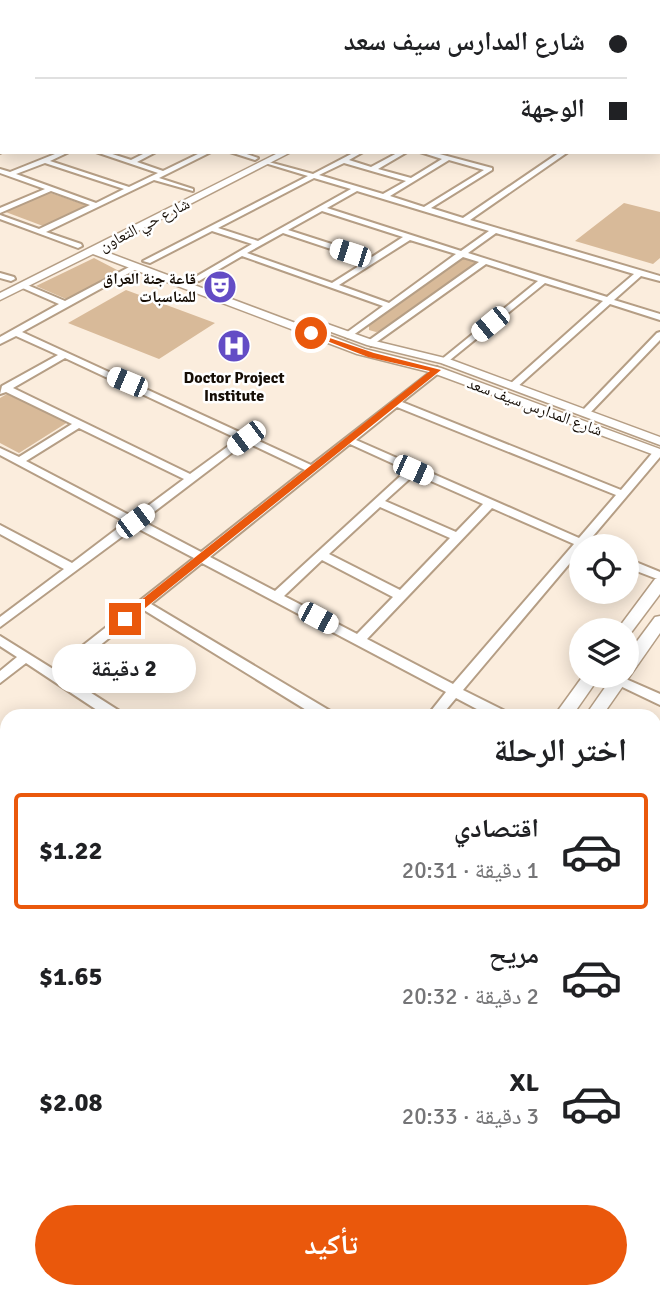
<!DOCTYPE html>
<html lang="ar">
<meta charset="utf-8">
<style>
:root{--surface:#fff;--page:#f6f6f6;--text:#202124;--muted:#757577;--line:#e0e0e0;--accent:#ea580c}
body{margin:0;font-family:Signika,"Noto Naskh Arabic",sans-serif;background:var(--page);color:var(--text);direction:rtl;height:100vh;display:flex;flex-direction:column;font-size:26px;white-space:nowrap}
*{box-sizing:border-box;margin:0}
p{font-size:23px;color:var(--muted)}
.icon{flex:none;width:38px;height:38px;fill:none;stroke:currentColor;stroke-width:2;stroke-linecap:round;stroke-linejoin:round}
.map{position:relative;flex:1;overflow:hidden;direction:ltr}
.details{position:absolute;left:0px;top:709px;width:662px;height:590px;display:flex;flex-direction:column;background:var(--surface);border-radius:21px 21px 0 0;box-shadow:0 4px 18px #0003;direction:rtl}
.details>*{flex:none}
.guide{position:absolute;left:0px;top:0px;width:662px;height:154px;box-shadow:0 4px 18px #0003;direction:rtl;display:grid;align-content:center;height:154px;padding:0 35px;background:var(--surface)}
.controls{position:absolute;left:569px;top:534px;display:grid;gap:14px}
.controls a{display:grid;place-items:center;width:70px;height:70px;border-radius:50%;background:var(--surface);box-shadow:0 4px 18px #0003;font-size:35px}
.end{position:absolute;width:32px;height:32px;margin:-16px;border:9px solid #ea580c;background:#fff;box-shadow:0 0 0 4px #fff}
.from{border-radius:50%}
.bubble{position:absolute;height:49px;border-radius:24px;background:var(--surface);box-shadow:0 4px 18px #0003;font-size:23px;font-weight:800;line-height:49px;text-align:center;direction:rtl}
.car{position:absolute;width:21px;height:42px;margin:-21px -10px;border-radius:9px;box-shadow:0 0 5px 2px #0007;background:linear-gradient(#fff 24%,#345 0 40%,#fff 0 76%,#345 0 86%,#fff 0)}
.guide b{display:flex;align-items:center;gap:24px;height:66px;font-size:26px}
.guide b+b{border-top:2px solid var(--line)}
.guide i{width:18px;height:18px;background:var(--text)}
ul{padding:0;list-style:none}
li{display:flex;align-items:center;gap:21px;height:116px;margin:0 14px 10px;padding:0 21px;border:4px solid transparent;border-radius:7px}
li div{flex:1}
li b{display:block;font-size:26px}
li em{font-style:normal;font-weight:800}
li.on{border-color:var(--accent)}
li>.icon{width:63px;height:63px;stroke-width:1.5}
h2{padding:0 35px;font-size:32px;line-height:84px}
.primary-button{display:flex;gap:14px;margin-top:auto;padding:14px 35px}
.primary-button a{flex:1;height:80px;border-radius:42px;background:var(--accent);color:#fff;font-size:28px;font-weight:800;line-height:80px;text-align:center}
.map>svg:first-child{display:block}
</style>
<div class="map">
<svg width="660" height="1297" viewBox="0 0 660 1297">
<rect width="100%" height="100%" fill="#fbeddd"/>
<path fill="#d8ba99" d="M48 192 88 206 43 226 3 211Z
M624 203 660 212V258L653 264 575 241Z
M94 258 121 272 66 299 36 286Z
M462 258 477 263 388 330 376 332 369 330V325Z
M126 290 215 323 159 359 68 323Z
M7 394 68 422 19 453 0 443V398Z"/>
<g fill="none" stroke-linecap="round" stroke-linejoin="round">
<defs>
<path id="minor" d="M158 0H164L156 2Z
M341 0H347L339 2Z
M0 79H2V83H0Z
M2 107V111L0 112V108Z
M2 148V152L0 153V149Z
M60 152H69L50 161 129 187 158 173 96 152H106L131 160 147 152H156L137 162 163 171 202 152H211L159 178 193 189V191L154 180 46 232 81 244 82 246 78 248 0 219V215L39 229 90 205 51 191 0 213V208L45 189 0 173V169L10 172ZM45 163 124 189 96 203 16 174Z
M230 152H241L258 158 255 160Z
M355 152H363L349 160 371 167 399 152H407L378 169 411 178 442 159 420 152H432L492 168V170L431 208 463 218 560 152H568L470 220 660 276V281L641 276 614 300 660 314V320L610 304 516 388 513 389 508 386 510 384 603 301 545 283 445 364 441 361 442 359 538 281 486 264 371 346 367 343 368 341 479 262 463 257 349 338 346 337V333L383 306 242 256 199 281 192 279 252 244 212 231 150 263 143 261 308 176 265 163V161L313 174ZM449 160 484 170 424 207 390 196ZM344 163 406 181 383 194 319 175ZM314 178 351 189 258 241 218 228ZM357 191 489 231 461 251 327 208ZM322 211 403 237 372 257 288 230ZM283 233 367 261 332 283 247 253ZM496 233 634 274 607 297 468 253ZM410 240 456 254 389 303 339 285Z
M133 265 140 267 22 332 311 465 437 367 441 370 440 372 402 402 621 490 654 451H660V457L588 542 590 546H581V550L463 690 507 712 508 716H490L456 698 441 716H427L446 692 202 563 151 604 332 712 333 716H316L144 610 63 675 121 712 122 716H106L26 663 0 683V671L17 657 0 646V636L53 669 194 558 135 527 0 627V617L64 569 0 534V525L72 563 126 522 0 455V448L19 457 72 424 6 392 0 394 2 386 58 355 16 336 0 344V337L59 304 18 286 25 284 65 301ZM65 358 238 439 190 474 13 388ZM397 407 616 495 579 538 356 440ZM79 428 184 479 133 517 26 461ZM246 442 305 470 201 552 142 521ZM350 444 407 470 275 591 210 557ZM415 474 483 504 456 532 385 501ZM380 507 450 538 400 590 329 554ZM492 508 574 544 453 684 367 639ZM322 560 393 597 357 634 284 596Z
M0 273 14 277 15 279 11 281 0 278Z
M660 332V340L588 415H582V411L657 333Z
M626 558 660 572V580L626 567Z
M619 676 660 694V705L614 683 612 680 614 677Z
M0 742 7 745V757L0 754Z
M7 758V772L0 776V762Z
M660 830V850L654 853V832Z
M7 871V887L0 891V875Z
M654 897 660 899V915L654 913Z
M654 1056 660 1058V1077L654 1074Z
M654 1212 660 1214V1235L654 1232Z
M518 1292H539L537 1297H516Z"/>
<path id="major" d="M146 0H154L144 2Z
M532 0H539L530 2Z
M0 54H2L0 59Z
M280 152H291L101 250 365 349 441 368 660 449V457L433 373 357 354 93 254 0 300V293Z
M305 316 375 341 449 359 660 437V445L441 363 367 345 301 321 300 319Z
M660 578V594L630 634 626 635V630H617L655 579Z
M660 616V633L602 716H585L613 676H626V656L655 617Z
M583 676H600L572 716H554Z
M0 984 7 987V1010L0 1007Z
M0 1039 7 1042V1067L0 1064Z
M258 1292H288L290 1297H260Z
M337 1292H368L370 1297H339Z"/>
<path id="highway" d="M97 0H105L106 2H99Z
M129 0H140L138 2Z"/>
</defs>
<use href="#minor" stroke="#b59e85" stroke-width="4"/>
<use href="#major" stroke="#b59e85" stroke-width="3"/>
<use href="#highway" stroke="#b59e85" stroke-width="4"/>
<use href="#minor" fill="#fff" fill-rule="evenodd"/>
<use href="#major" fill="#fff" fill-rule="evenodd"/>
<use href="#highway" fill="#fff" fill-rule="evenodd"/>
</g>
<path fill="#ea580c" d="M309 331 374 353 441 370 129 621H121V616L430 371 368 357 309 334Z"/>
<defs>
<symbol id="theatre-disc" viewBox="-11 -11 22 22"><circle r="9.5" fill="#634cc5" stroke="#fff"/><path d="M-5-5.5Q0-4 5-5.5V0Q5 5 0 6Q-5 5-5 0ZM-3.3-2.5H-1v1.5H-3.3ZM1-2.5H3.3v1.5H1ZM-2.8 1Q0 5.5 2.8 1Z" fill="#fff"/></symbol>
<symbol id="hospital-disc" viewBox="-11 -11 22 22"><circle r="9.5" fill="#634cc5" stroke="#fff"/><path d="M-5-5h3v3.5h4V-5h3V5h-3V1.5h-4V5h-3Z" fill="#fff"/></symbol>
</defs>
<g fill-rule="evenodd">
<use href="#theatre-disc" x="201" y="268" width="38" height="38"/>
<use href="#hospital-disc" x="215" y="327" width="38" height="38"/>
</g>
<g text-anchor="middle" stroke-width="5" stroke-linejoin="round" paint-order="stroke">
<g font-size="16" fill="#160e06" stroke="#fff">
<text transform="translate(144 224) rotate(-27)" y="6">شارع حي التعاون</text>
<text transform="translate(535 406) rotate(20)" y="6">شارع المدارس سيف سعد</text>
</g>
<g font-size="16" font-weight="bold" fill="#160e06" stroke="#fff" text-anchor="end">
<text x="196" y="284">قاعة جنة العراق<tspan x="196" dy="18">للمناسبات</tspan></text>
<text x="234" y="383" text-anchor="middle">Doctor Project<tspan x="234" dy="18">Institute</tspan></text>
</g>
</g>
</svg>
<div class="controls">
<a><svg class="icon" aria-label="locate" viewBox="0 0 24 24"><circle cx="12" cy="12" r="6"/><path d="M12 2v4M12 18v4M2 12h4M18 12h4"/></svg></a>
<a><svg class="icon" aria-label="layers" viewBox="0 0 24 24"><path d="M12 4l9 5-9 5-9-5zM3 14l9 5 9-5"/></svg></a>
</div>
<i class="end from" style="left:311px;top:333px"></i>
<i class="end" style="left:125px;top:619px"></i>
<div class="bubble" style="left:52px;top:644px;width:144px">2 دقيقة</div>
<i class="car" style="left:350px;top:253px;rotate:288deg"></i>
<i class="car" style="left:490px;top:324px;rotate:231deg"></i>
<i class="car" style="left:127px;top:382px;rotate:293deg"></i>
<i class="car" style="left:246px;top:438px;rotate:233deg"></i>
<i class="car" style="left:413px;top:470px;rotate:114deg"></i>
<i class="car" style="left:135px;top:521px;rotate:53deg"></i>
<i class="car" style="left:318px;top:618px;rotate:118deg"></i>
<div class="guide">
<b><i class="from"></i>شارع المدارس سيف سعد</b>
<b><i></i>الوجهة</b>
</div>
<section class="details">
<h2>اختر الرحلة</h2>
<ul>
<li class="on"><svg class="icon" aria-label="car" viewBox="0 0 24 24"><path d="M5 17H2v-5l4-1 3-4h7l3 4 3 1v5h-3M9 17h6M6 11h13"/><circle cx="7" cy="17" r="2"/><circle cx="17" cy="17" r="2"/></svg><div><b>اقتصادي</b><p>1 دقيقة · 20:31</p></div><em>$1.22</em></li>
<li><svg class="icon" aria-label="car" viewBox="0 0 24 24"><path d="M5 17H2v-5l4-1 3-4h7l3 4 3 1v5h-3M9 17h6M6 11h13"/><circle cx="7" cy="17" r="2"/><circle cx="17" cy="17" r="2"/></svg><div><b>مريح</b><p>2 دقيقة · 20:32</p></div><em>$1.65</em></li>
<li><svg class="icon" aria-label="car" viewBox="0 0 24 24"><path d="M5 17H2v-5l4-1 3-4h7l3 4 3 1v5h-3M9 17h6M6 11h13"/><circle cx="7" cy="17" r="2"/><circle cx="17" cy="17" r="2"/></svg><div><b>XL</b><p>3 دقيقة · 20:33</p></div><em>$2.08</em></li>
</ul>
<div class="primary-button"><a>تأكيد</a></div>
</section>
</div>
